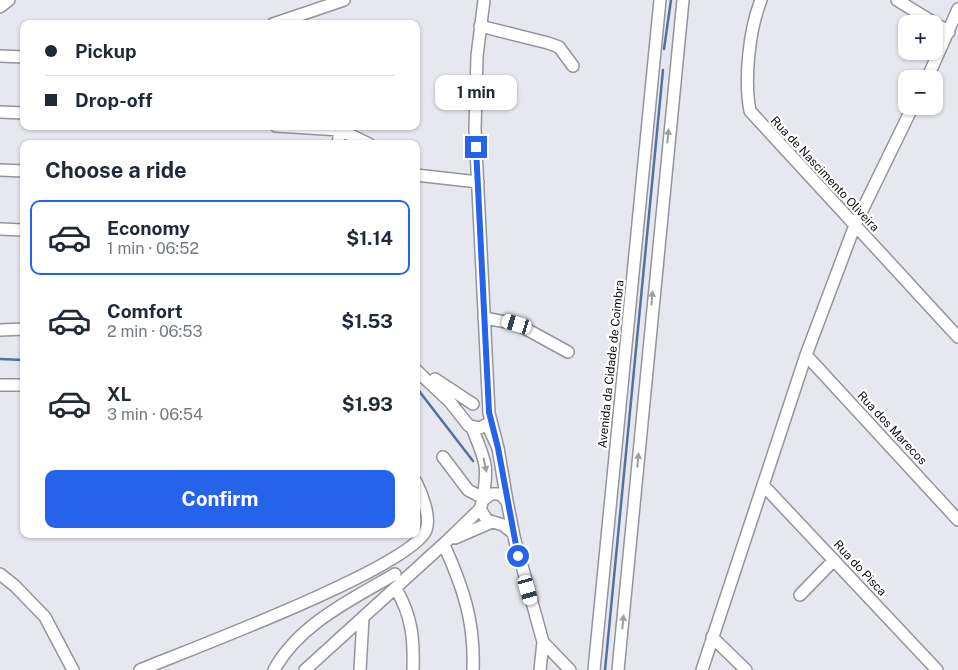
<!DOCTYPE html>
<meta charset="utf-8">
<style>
:root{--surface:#fff;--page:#f2f2f3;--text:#1f2937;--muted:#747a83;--line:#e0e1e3;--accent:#2563eb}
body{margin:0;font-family:"Public Sans",sans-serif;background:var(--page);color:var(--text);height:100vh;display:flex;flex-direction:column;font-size:19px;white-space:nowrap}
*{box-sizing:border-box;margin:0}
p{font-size:16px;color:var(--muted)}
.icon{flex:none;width:28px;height:28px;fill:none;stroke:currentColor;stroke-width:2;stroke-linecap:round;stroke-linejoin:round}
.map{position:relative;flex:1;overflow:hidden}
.panel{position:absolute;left:20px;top:140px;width:400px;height:398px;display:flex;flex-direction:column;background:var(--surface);border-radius:10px;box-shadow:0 1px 4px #0004}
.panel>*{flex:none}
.guide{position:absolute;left:20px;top:20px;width:400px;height:110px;border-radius:10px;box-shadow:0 1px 4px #0004;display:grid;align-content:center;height:110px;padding:0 25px;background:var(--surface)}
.fabs{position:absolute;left:898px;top:15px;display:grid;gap:10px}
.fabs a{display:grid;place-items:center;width:45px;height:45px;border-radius:10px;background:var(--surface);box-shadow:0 1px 4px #0004;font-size:25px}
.end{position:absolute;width:22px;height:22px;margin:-11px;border:6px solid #2563eb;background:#fff;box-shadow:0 0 0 2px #fff}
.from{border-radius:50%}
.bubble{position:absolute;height:35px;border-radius:10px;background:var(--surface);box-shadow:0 1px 4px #0004;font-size:16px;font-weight:700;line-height:35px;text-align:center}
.car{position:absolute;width:15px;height:30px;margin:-15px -8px;border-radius:6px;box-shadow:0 0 4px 1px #0007;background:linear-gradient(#fff 24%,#345 0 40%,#fff 0 76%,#345 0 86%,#fff 0)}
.guide b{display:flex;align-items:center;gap:18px;height:48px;font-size:19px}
.guide b+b{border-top:1px solid var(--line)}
.guide i{width:12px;height:12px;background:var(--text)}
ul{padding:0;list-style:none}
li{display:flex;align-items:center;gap:15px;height:75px;margin:0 10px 8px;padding:0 15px;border:2px solid transparent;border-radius:10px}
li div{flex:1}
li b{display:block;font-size:19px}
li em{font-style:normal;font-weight:700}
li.selected{border-color:var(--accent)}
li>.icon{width:45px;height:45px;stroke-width:1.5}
h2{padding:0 25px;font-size:22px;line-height:60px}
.action{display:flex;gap:10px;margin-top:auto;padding:10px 25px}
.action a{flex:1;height:58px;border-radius:10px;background:var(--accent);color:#fff;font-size:20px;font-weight:700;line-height:58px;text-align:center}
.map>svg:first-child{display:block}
</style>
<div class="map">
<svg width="958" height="670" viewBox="0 0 958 670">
<rect width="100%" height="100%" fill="#e7e7f0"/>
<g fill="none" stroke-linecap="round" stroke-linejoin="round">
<path stroke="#51729e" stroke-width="2.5" d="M664 49 671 0
M0 359 24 360
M416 387 473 461
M605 670 663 70"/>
<defs>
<path id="minor" d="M761 0C749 30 744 80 750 111L958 337
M897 0 949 32
M0 7 9 0
M273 24 344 0
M480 26 548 43 559 47 573 66
M0 56 24 57
M927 79 958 9
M0 112 24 113
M276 126 340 130 369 144
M338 144 340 130
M0 170 24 171
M416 175 478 182
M0 229 24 230
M484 318 517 324 568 352
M0 330 24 329
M806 355 958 520
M416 370 450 402 469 426 480 428 487 424 498 448 489 413 475 129 477 56 484 0
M435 379 473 404
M0 385H24
M472 428C486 462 489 466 482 503
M498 448 507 501
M443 457 468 490 483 498
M763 485 937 670
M480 509 487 520 503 525 513 533 543 642 540 670
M455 538 492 522
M444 545C463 587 475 622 473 670
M0 574 15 586 45 617 73 670
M396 589C412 616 414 639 413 670
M800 595 834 560
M712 637 746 670
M543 642 570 670
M140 670C186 651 412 567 426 530 431 517 422 494 416 482
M274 670C299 624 351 600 395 574
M305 670 448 540 480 509 483 500 491 494H500L507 501 518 556
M360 670 363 618
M594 670 660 0
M618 670 683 0
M702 670 806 355 855 225 913 106"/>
</defs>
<use href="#minor" stroke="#94949c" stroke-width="14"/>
<use href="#minor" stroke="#fff" stroke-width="11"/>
</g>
<defs><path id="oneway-solid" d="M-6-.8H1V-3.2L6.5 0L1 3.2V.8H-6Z" transform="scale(1.25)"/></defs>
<g fill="#9e9e9f">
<use href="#oneway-solid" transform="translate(668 136) rotate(-84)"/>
<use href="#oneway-solid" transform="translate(652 298) rotate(-85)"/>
<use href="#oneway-solid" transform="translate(638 460) rotate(-85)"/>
<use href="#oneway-solid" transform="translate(485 465) rotate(78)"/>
<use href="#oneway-solid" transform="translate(623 622) rotate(-84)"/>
</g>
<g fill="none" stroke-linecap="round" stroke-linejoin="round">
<path stroke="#2563eb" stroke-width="6" d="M476 147 489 412 498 448 518 556"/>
</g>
<g text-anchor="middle" stroke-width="4.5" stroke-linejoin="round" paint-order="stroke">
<g font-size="12" fill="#0c0c0f" stroke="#fff">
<text transform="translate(825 174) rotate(47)" y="4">Rua de Nascimento Oliveira</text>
<text transform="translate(611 364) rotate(-84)" y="4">Avenida da Cidade de Coimbra</text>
<text transform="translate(892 428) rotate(47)" y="4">Rua dos Marecos</text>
<text transform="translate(860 568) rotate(47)" y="4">Rua do Pisca</text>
</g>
</g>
</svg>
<div class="fabs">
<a>+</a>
<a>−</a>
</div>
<i class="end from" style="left:518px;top:556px"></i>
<i class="end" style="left:476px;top:147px"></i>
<div class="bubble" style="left:435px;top:75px;width:82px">1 min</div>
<i class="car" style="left:517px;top:324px;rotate:287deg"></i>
<i class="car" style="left:528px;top:590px;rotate:164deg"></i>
<div class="guide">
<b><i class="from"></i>Pickup</b>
<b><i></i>Drop-off</b>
</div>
<section class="panel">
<h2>Choose a ride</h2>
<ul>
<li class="selected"><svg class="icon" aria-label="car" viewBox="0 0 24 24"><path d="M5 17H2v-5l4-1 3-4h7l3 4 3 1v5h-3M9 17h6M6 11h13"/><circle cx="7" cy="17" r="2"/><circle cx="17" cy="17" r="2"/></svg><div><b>Economy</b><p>1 min · 06:52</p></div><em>$1.14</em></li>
<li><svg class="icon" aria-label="car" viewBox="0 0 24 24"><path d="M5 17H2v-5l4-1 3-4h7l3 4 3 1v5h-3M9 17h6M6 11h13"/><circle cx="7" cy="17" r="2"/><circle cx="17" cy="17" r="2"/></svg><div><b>Comfort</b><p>2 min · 06:53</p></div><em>$1.53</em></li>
<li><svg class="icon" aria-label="car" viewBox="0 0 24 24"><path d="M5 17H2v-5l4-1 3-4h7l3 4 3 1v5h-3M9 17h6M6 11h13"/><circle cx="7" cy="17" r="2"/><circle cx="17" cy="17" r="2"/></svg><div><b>XL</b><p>3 min · 06:54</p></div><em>$1.93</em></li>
</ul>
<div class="action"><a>Confirm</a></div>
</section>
</div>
